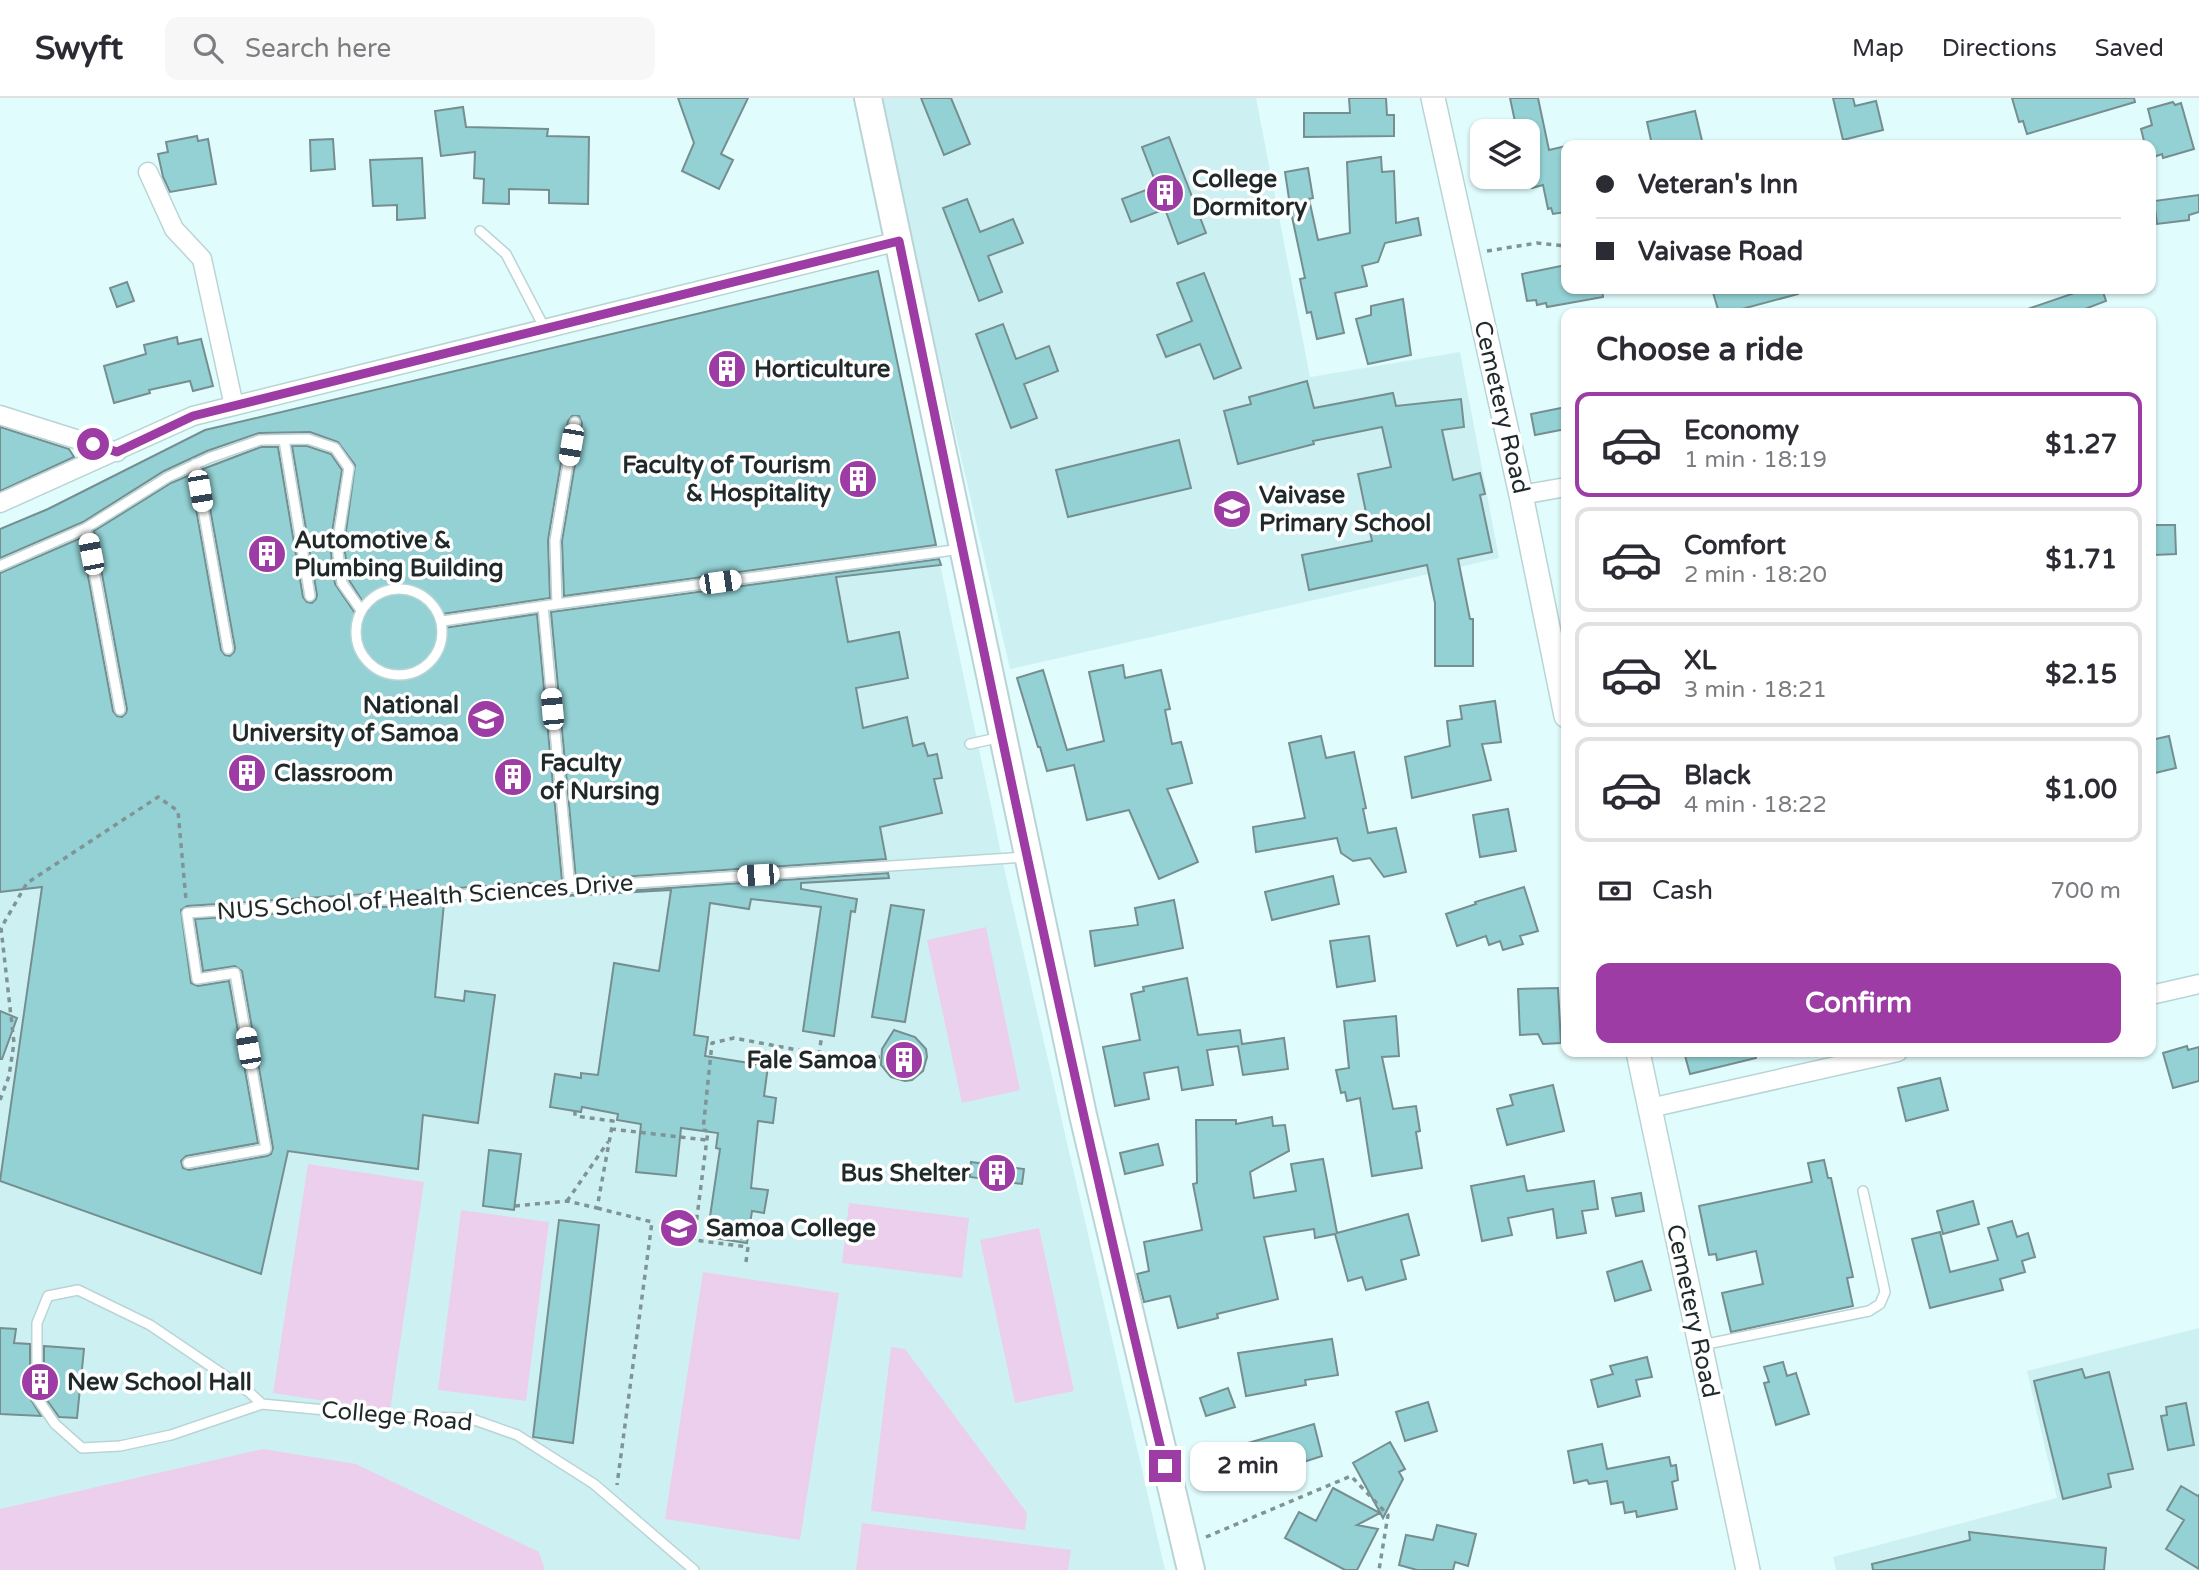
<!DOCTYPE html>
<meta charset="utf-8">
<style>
:root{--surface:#fff;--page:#f7f7f7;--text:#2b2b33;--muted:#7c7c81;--line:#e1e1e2;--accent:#9c3ca4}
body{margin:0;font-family:"Varela Round",sans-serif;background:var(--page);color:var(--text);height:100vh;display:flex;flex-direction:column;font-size:26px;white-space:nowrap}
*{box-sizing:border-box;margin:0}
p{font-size:23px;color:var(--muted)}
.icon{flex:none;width:38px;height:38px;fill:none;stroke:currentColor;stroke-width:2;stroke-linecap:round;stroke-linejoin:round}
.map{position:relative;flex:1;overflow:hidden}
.sheet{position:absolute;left:1561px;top:210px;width:595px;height:749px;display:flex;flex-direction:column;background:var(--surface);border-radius:14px;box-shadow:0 2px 5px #0004}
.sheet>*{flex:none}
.guide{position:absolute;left:1561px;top:42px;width:595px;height:154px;border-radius:14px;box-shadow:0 2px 5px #0004;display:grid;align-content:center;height:154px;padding:0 35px;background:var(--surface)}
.tools{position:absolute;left:1470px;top:21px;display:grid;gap:14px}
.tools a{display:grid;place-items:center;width:70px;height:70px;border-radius:14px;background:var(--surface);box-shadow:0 2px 5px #0004;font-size:35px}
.end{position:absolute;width:32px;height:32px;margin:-16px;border:9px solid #9c3ca4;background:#fff;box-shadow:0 0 0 4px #fff}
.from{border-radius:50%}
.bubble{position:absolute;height:49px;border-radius:14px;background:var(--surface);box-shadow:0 2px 5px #0004;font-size:23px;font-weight:800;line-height:49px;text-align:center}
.car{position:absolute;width:21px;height:42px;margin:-21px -10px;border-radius:9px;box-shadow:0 0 5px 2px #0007;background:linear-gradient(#fff 24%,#345 0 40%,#fff 0 76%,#345 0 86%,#fff 0)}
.guide b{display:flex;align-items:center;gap:24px;height:66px;font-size:26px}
.guide b+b{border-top:2px solid var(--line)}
.guide i{width:18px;height:18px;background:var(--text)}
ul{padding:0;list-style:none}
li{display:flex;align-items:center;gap:21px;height:105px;margin:0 14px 10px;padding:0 21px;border:4px solid var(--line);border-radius:14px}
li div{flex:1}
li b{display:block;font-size:26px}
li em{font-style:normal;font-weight:800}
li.selected{border-color:var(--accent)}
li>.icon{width:63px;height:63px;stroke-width:1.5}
h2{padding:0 35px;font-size:32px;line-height:84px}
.pay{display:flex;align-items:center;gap:18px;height:77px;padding:0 35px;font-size:26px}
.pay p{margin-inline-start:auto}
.primary-button{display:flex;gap:14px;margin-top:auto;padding:14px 35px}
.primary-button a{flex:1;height:80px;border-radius:14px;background:var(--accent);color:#fff;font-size:28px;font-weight:800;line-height:80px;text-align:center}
header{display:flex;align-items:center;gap:42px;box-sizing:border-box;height:98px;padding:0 35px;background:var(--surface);border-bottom:2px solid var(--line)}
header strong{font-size:33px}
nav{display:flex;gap:38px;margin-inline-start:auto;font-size:24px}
.search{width:490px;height:63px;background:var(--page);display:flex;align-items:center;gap:18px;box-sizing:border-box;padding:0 24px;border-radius:14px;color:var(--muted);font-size:26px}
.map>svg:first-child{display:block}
</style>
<header>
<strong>Swyft</strong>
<div class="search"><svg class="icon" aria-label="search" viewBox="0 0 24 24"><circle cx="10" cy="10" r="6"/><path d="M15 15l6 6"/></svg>Search here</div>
<nav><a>Map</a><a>Directions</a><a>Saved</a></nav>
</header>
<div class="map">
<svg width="2199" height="1472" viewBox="0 0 2199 1472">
<rect width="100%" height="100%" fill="#e1fcfd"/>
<path fill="#cdf1f3" d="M878 0H1256L1310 279 1460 254 1499 460 1010 571Z
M878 173 1005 774 1165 1472H545L538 1454 0 1411V431L48 411 205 332Z
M2199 1230V1472H1836L1833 1459 2057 1400 2027 1273Z"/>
<path fill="#eccfed" d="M986 829 1020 992 962 1005 927 842Z
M308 1066 424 1084 390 1313 273 1295Z
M849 1105 969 1120 962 1180 842 1165Z
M461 1112 549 1124 526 1303 438 1292Z
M1039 1130 1074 1293 1015 1305 980 1142Z
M703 1174 839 1195 800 1442 665 1421Z
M891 1249 905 1251 1027 1415 1025 1432 871 1413Z
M263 1351 356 1366 539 1454 545 1472H0V1411Z
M862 1425 1071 1452 1068 1472H856Z"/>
<path fill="#93d1d4" stroke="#768e8f" stroke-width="2" d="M678 0H748L721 56 733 62 719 91 682 73 694 45Z
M921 0H951L970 46 944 57Z
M1349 0H1386L1387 17H1394V38L1304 39V15H1350Z
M1510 0H1538L1549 52 1566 48V114L1553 116 1551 110 1548 111 1543 87 1532 90 1528 72V33H1517Z
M1833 0H1853L1855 8 1876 3 1883 32 1843 42Z
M2012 0H2134L2135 4 2027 36 2023 23 2019 24Z
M2173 4 2175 7 2181 5 2194 51 2163 60 2162 56 2151 60V47H2145L2141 31 2152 27 2148 11Z
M463 9 466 29 548 31 547 38 589 39 588 106 549 105V92L509 91V106L483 105 484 81 474 80 475 54 441 58 435 13Z
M1695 13 1703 47H1652L1647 24Z
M197 38 198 43 208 41 216 86 170 94 163 79 158 56 168 54 166 44Z
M1169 39 1206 135 1178 146 1165 111 1131 124 1122 101 1157 88 1142 49Z
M333 41 335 71 311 73 310 42Z
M1381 59 1382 74 1394 73 1396 125 1418 120 1421 137 1385 145 1378 164 1362 168 1367 188 1335 195 1344 235 1317 241 1311 214 1307 215 1300 181 1305 180 1291 114 1285 74 1308 70 1313 100 1309 101 1318 142 1350 135 1347 64Z
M422 60 425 120 397 122V107L373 108 370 62Z
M2199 97V114L2189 117V122L2157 126 2154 103Z
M967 101 980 134 1013 121 1023 145 988 158 1002 194 979 203 943 110Z
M1566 167V191H1602L1603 199 1547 209 1546 205 1537 207 1536 202 1527 203 1522 176Z
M878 173 936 447 564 498 562 443 582 325 579 318H572L568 323 548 442 550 500 442 516 438 518 436 523 438 528 444 530 537 516 562 783 187 808 181 812 191 885 198 888 229 883 258 1045 186 1058 181 1063 183 1070 189 1072 267 1058 271 1056 273 1050 242 873 235 868 203 873 195 821 444 805 435 899 464 903 465 893 495 897 478 1025 423 1017 418 1071 288 1053 261 1176 0 1083 42 789 0 794V475L81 440 113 613 117 618 122 619 126 615 127 611 94 433 171 385 190 377 221 552 225 557 230 558 234 554 235 550 203 371 261 349H278L303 499 307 504 312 505 316 501 317 497 292 348H307L331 356 342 372 330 447 335 486 357 518H364L368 512 349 482 344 448 355 367 338 344 310 334 259 335 207 353 164 373 83 424 0 460V431L48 411 205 332Z
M1204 175 1241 270 1214 281 1200 246 1166 259 1157 237 1192 223 1177 185Z
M127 184 134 203 117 209 110 190Z
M1712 191H1797L1798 196 1727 215H1719Z
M2086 191H2102L2106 203 2082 212 2083 215H2022V213Z
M1403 201 1411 257 1368 266 1356 221 1371 217V208Z
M1003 226 1016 261 1049 248 1058 273 1024 286 1037 320 1011 330 976 236Z
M177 239 178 246 201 241 213 288 193 293 190 283 149 292 150 295 114 305 104 268 146 256 144 247Z
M1307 283 1314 310 1393 295 1396 308 1461 301 1464 329 1442 332 1453 382 1480 375 1485 396 1480 397 1492 454 1458 461 1470 521H1473V568H1435V505L1427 467 1309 492 1302 457 1372 443 1358 376 1391 369 1382 329 1313 343 1314 346 1238 366 1224 313 1251 306 1249 299Z
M1566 309V331L1535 337 1531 316Z
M0 329 69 351 74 359 0 393Z
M1179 342 1191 390 1068 419 1056 372Z
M2153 427H2175L2176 456 2154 457Z
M939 461 941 467 836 479 848 544 899 534 908 580 856 590 863 630 907 619 913 648 924 645 928 658 937 656 942 680 934 681 942 715 880 729 886 761 576 782 551 514Z
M1123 567 1125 580 1161 572 1170 611 1165 612 1172 646 1181 644 1192 685 1167 691 1198 764 1159 781 1129 712 1087 722 1074 667 1047 673 1040 649H1038L1017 580 1043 572 1067 652 1104 643 1089 574Z
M1495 603 1501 644 1482 646 1491 682 1412 700 1405 659 1450 648 1447 623 1462 621 1460 608Z
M1321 638 1326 660 1354 654 1366 710 1363 711 1368 735 1396 730 1406 774 1384 779 1370 760 1353 763 1341 755 1337 740 1256 754 1253 729 1305 720 1289 645Z
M2169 638 2176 670 2151 676V642Z
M1508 711 1516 753 1480 759 1473 717Z
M888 775 889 780 801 785V791L857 801 855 814 851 813 834 938 803 933 821 809 751 801 749 811 710 805 694 937 708 939 705 958 768 968 764 998 776 1000 773 1025 758 1023 751 1090 768 1092 764 1115 752 1113 747 1145 707 1139 720 1051 716 1050 718 1035 681 1030 676 1078 636 1074 641 1026 617 1022 618 1016 582 1009 581 1014 550 1009 555 976 581 980V975L598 977 614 865 659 873 671 792 478 803Z
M1333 778 1339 806 1272 822 1265 794Z
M1524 789 1538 833 1520 838 1523 846 1503 852 1500 843 1489 847 1486 838 1457 848 1446 816 1476 806 1475 804Z
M1174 802 1183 850 1095 868 1090 833 1138 827 1135 810Z
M891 807 924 812 905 924 872 919Z
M1369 838 1375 883 1337 889 1330 843Z
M1187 880 1198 937 1240 932 1242 946 1284 940 1288 971 1243 977 1238 948 1207 952 1213 987 1182 992 1178 969 1144 975 1149 1001 1115 1008 1103 949 1140 942 1131 896 1144 893 1143 889Z
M1558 890 1561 945 1543 946 1538 936 1520 937 1518 891Z
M0 913 17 920 2 961H0Z
M1396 918 1399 958 1382 959 1393 1011 1416 1008 1420 1033 1416 1034 1422 1070 1372 1078 1360 1000 1347 1003 1345 994 1341 995 1336 972 1349 970 1344 923Z
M894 932 915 939 926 951 927 959 923 973 912 982 905 983 891 979 881 967 882 951Z
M2187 948 2188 952 2199 949V983L2173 990 2163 955Z
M1684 954H1755L1756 960 1690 976Z
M1940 980 1948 1012 1906 1023 1898 990Z
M1553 987 1564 1033 1507 1047 1497 1011 1513 1007 1510 997Z
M1272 1019 1273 1028 1285 1027 1289 1053 1250 1074 1254 1100 1296 1093 1291 1066 1323 1061 1337 1135 1408 1116 1419 1157 1401 1162 1406 1181 1366 1192 1362 1179 1348 1183 1335 1136 1315 1140 1314 1131 1264 1139 1278 1201 1217 1216 1218 1220 1178 1230 1170 1198 1144 1204 1137 1176 1149 1173 1144 1144 1202 1132 1193 1086 1197 1085 1196 1022H1236V1026Z
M1158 1046 1163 1067 1125 1076 1120 1055Z
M489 1052 521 1056 514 1112 483 1108Z
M1824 1062 1828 1080H1831L1853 1179 1847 1180 1853 1208 1731 1234 1722 1195 1763 1186 1756 1153 1717 1162 1716 1156 1709 1157 1699 1108 1812 1084 1808 1065Z
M971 1064 1024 1071 1022 1086 970 1079Z
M1524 1078 1527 1093 1594 1083 1598 1111 1582 1113 1586 1135 1557 1140 1553 1111 1508 1120 1512 1137 1482 1143 1471 1088Z
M1641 1095 1644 1113 1616 1118 1612 1100Z
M1973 1103 1979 1126 1943 1136 1937 1113Z
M559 1122 599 1127 573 1345 533 1339Z
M2012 1123 2017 1139 2028 1135 2035 1159 2022 1163 2025 1174 2000 1181 2003 1192 1930 1210 1912 1141 1940 1134 1950 1174 1998 1162 1988 1130Z
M1642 1163 1651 1192 1615 1203 1607 1174Z
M0 1230 16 1231 14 1245 30 1246V1300L41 1318 0 1316Z
M1332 1241 1338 1277 1305 1282 1306 1287 1246 1298 1238 1255Z
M44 1248 84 1251 77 1320 59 1319 44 1298Z
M1647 1259 1652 1279 1636 1282 1640 1298 1598 1309 1591 1282 1613 1276 1610 1268Z
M1783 1264 1787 1278 1796 1275 1809 1316 1776 1327 1764 1285 1769 1284 1764 1269Z
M2082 1271 2085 1280 2109 1274 2133 1371 2108 1376 2111 1389 2063 1401 2034 1283Z
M1228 1290 1235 1309 1206 1318 1200 1300Z
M1428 1304 1437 1333 1405 1343 1396 1314Z
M2186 1305 2194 1347 2168 1352 2161 1318 2167 1317 2166 1309Z
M1314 1326 1322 1358 1257 1379 1248 1345Z
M1390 1344 1405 1371 1399 1374 1403 1381 1383 1420 1353 1365Z
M1602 1346 1607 1371 1669 1359 1671 1368 1676 1367 1678 1382 1672 1384 1677 1411 1637 1419 1636 1413 1625 1415 1623 1404 1611 1406 1607 1383 1589 1386 1587 1382 1574 1385 1568 1353Z
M2181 1388 2198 1398 2199 1397V1471L2166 1451 2184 1422 2167 1412Z
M1333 1390 1380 1415 1357 1427 1378 1431 1357 1472H1345L1285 1440 1299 1414 1316 1423Z
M1437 1427 1476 1436 1468 1468 1455 1464 1453 1472H1417L1399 1467 1406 1437 1433 1442Z
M1969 1434 2106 1450 2104 1472H1873L1872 1466 1970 1442Z"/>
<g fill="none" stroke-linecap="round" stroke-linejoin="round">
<defs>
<path id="service" d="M480 133 506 156 545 231
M284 342 310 498
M195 366 228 551
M86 430 120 612
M0 468 86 430 168 379 209 360 260 342 308 341 335 350 349 370 337 448 342 485 361 512
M356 534a43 43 0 1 1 86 0a43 43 0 1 1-86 0Z
M557 506 555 443 575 324
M543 508 570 790
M443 523 557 506 961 451
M970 646 1001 639
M188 1065 266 1051 235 875 197 881 187 815 1025 759
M78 1192 150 1227 249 1294 262 1306 171 1337 120 1348 82 1350 55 1326 37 1300V1225L48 1198Z
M1702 1247 1869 1213 1880 1206 1885 1194 1863 1093
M262 1306 399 1319 469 1320 517 1337 594 1386 694 1472"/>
<path id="minor" d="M148 74 174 131 202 161 234 308
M0 317 117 354
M1521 397 1566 389
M0 405 193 318 899 143
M2151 897 2199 886
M1650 1010 1898 954"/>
<path id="tertiary" d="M1433 0 1521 397 1566 618
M1638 954 1748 1472"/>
<path id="secondary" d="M868 0 1083 1017 1191 1472"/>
</defs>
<use href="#service" stroke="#bad4d5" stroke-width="12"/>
<use href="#minor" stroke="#bad4d5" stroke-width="21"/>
<use href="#tertiary" stroke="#bad4d5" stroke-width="26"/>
<use href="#secondary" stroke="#bad4d5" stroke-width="30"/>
<path stroke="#819495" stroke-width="3.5" stroke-dasharray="5 5" stroke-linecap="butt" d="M1487 153 1537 145 1566 148
M819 956 852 963 880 959
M0 1002 9 978 14 945 1 830 27 785 158 699 178 713 186 802
M611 1031 706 1042
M567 1103 608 1044
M515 1108 567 1103 597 1110 613 1023 575 1018V1014
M597 1110 652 1124 617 1387
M746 1164 748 1149 694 1142 708 1033 703 1032 712 945 734 940 819 956 822 936
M1206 1439 1351 1378 1388 1417 1379 1472"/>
<use href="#service" stroke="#fff" stroke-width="9"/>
<use href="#minor" stroke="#fff" stroke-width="18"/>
<use href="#tertiary" stroke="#fff" stroke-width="23"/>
<use href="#secondary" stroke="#fff" stroke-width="26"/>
</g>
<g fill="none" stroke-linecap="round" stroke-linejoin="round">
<path stroke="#9c3ca4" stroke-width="9" d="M93 346 117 354 193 318 899 143C983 552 1067 962 1165 1368"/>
</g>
<defs>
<symbol id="building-disc" viewBox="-11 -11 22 22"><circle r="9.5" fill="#9c3ca4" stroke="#fff"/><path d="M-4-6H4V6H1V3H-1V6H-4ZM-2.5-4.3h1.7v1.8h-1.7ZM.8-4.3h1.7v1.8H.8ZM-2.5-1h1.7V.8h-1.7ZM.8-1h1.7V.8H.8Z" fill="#fff"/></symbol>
<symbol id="school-disc" viewBox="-11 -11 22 22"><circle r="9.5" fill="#9c3ca4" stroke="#fff"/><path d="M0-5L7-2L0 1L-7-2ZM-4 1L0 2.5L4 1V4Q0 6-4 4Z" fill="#fff"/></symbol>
<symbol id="university-disc" viewBox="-11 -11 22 22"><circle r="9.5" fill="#9c3ca4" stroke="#fff"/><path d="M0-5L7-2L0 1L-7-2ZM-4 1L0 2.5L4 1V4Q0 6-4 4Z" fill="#fff"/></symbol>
</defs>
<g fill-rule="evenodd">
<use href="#building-disc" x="1143" y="73" width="44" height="44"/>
<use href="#building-disc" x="705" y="249" width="44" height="44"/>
<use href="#building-disc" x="836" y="359" width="44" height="44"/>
<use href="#school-disc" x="1210" y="389" width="44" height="44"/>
<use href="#building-disc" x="245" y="434" width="44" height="44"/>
<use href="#university-disc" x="464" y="599" width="44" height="44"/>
<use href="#building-disc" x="225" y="653" width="44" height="44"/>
<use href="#building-disc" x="491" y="657" width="44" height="44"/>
<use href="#building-disc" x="882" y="940" width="44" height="44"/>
<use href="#building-disc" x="975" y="1053" width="44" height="44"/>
<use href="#school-disc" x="657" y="1108" width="44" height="44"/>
<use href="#building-disc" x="18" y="1262" width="44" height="44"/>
</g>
<g text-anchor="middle" stroke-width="7" stroke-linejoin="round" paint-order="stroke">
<g font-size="24" font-weight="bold" fill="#1f292a" stroke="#fff" text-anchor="start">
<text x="1192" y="89">College<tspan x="1192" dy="28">Dormitory</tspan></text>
<text x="754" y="279">Horticulture</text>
<text x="831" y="375" text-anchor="end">Faculty of Tourism<tspan x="831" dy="28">&amp; Hospitality</tspan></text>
<text x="1259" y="405">Vaivase<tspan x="1259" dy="28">Primary School</tspan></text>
<text x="294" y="450">Automotive &amp;<tspan x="294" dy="28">Plumbing Building</tspan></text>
<text x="459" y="615" text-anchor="end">National<tspan x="459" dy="28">University of Samoa</tspan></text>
<text x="540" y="673">Faculty<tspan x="540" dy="28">of Nursing</tspan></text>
<text x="274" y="683">Classroom</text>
<text x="877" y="970" text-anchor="end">Fale Samoa</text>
<text x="970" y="1083" text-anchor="end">Bus Shelter</text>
<text x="706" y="1138">Samoa College</text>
<text x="67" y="1292">New School Hall</text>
</g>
<g font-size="24" fill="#1f292a" stroke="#fff">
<text transform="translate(1502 309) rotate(77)" y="8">Cemetery Road</text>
<text transform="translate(425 799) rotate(-4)" y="8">NUS School of Health Sciences Drive</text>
<text transform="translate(1693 1213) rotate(78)" y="8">Cemetery Road</text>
<text transform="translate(397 1318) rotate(5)" y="8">College Road</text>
</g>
</g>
</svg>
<div class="tools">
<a><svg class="icon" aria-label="layers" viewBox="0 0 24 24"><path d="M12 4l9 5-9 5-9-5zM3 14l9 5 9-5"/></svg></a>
</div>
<i class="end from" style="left:93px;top:346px"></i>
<i class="end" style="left:1165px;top:1368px"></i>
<div class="bubble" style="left:1190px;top:1344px;width:116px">2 min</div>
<i class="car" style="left:571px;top:347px;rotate:190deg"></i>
<i class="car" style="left:200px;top:393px;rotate:170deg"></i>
<i class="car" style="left:91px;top:456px;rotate:349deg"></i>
<i class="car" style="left:720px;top:484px;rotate:82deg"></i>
<i class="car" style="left:552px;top:611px;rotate:355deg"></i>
<i class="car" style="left:758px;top:777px;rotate:266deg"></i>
<i class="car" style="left:248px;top:950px;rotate:350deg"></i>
<div class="guide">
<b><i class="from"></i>Veteran's Inn</b>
<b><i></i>Vaivase Road</b>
</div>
<section class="sheet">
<h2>Choose a ride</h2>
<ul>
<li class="selected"><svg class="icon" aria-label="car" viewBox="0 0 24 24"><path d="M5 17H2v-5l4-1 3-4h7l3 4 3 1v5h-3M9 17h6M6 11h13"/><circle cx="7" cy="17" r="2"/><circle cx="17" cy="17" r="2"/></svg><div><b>Economy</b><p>1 min · 18:19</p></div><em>$1.27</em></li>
<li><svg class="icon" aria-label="car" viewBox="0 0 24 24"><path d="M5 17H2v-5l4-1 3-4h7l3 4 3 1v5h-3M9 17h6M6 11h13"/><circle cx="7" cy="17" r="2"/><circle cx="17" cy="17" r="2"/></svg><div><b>Comfort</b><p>2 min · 18:20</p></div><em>$1.71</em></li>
<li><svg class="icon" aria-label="car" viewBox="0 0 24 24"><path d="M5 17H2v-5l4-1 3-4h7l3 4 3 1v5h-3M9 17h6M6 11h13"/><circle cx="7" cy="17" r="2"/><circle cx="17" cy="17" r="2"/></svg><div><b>XL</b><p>3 min · 18:21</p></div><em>$2.15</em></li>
<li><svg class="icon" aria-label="car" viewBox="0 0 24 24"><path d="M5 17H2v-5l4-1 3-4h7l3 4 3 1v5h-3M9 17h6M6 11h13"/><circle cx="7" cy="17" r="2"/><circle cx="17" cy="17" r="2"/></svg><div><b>Black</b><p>4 min · 18:22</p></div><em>$1.00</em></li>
</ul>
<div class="pay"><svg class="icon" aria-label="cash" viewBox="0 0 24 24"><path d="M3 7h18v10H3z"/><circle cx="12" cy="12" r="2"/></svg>Cash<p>700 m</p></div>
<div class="primary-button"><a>Confirm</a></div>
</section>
</div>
